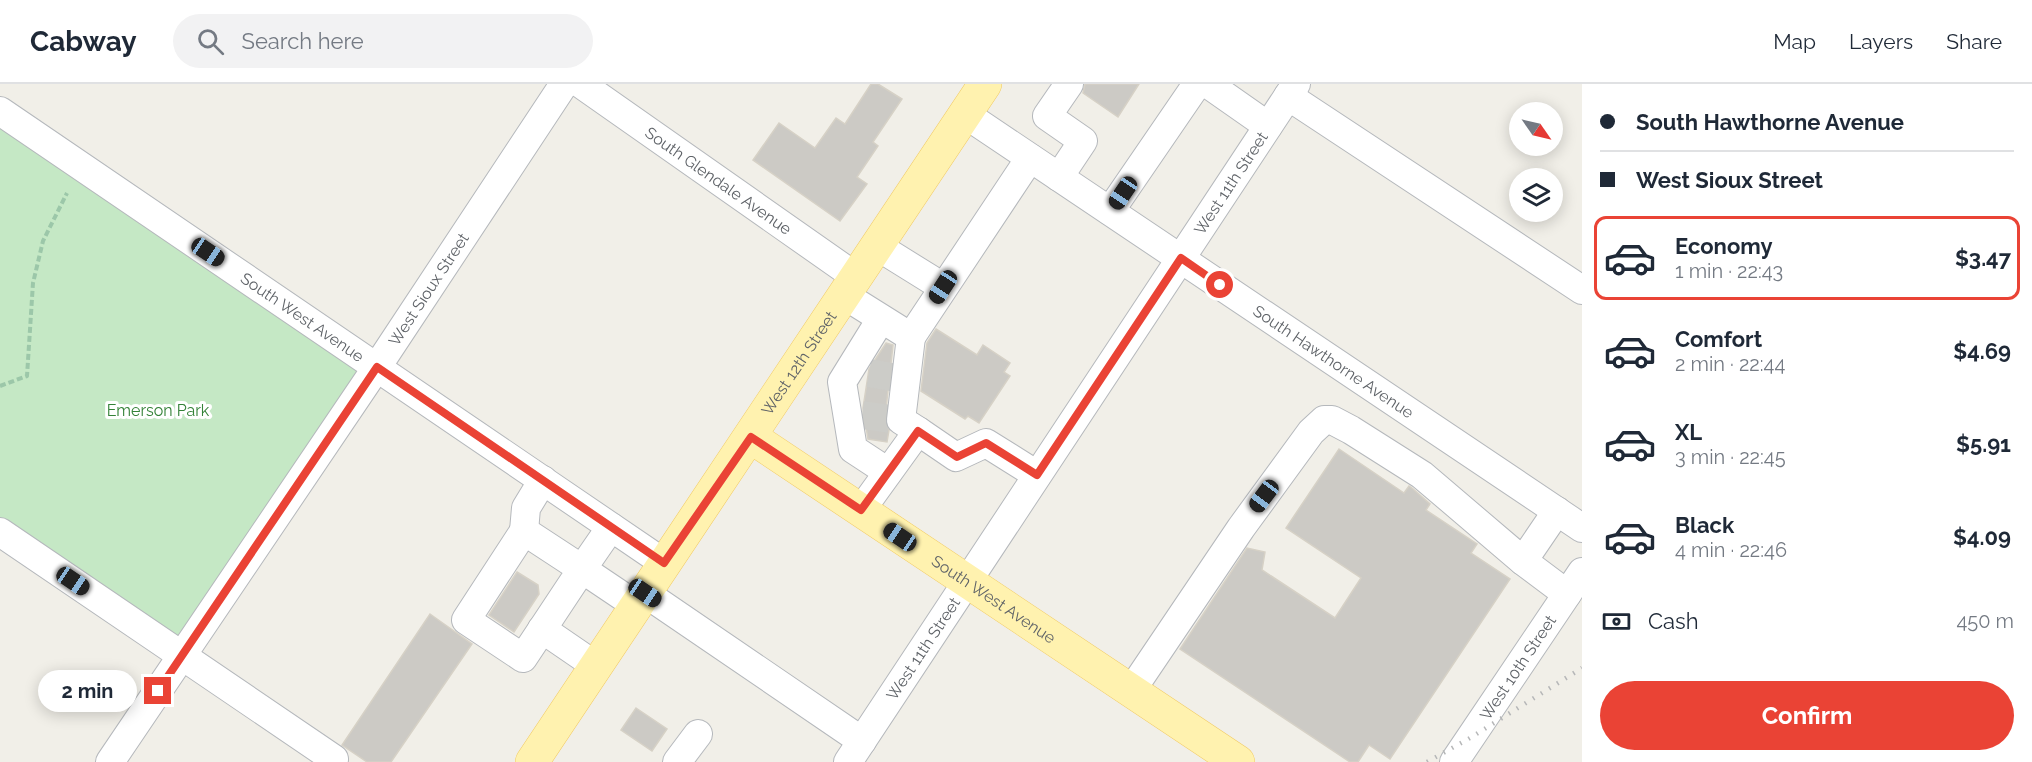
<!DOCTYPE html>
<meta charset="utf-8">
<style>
:root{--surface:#fff;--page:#f2f2f3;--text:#1f2937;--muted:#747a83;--line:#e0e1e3;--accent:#ea4335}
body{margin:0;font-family:Raleway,sans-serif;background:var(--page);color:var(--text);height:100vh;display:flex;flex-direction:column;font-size:22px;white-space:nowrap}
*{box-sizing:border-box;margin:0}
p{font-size:20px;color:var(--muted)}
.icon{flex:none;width:33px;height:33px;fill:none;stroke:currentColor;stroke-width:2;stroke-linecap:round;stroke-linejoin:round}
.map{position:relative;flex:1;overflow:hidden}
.side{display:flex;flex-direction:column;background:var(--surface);width:450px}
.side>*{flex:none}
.top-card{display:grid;align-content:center;height:132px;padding:0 18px;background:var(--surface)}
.needle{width:39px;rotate:124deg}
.buttons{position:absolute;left:1509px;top:18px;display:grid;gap:12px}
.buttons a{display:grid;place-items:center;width:54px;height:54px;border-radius:50%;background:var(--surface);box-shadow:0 3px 15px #0003;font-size:30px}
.end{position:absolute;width:27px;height:27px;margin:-14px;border:8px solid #ea4335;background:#fff;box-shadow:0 0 0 3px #fff}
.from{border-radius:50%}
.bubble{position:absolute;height:42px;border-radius:21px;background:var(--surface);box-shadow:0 3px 15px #0003;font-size:20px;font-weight:700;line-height:42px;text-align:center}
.car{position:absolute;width:18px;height:36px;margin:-18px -9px;border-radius:8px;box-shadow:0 0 4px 2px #0007;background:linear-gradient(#222 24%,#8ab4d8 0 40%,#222 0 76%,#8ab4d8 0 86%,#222 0)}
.top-card b{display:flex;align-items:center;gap:21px;height:57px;font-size:22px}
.top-card b+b{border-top:2px solid var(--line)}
.top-card i{width:15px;height:15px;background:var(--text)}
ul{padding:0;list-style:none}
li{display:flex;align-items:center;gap:18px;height:84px;margin:0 12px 9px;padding:0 6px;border:3px solid transparent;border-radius:12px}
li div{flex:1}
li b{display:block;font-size:22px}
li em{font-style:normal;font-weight:700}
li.selected{border-color:var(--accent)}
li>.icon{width:54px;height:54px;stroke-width:1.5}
.pay{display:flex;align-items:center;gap:15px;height:66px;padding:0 18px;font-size:22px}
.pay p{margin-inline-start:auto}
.primary-button{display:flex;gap:12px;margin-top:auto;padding:12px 18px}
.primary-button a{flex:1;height:69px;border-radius:36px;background:var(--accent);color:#fff;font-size:24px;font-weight:700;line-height:69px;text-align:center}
header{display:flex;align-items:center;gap:36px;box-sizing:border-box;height:84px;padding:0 30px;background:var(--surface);border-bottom:2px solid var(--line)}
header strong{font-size:28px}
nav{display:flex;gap:33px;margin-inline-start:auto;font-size:21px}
.search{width:420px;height:54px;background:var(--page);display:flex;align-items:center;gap:15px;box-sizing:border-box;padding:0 21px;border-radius:33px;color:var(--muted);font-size:22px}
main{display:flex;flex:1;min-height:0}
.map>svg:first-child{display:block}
</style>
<header>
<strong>Cabway</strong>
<div class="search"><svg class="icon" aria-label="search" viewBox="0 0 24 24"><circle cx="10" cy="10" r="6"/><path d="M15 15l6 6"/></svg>Search here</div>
<nav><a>Map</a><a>Layers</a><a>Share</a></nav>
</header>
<main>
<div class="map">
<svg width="1582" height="678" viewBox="0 0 1582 678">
<rect width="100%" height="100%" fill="#f1efe8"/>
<path fill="#c5e8c5" d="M0 28 377 283 182 572 0 449Z"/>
<path fill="#cccac5" stroke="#d6d1c6" stroke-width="1.5" d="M871 0H878L902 15 873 58 878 62 857 93 867 100 840 137 753 76 779 39 815 64 836 34 845 40Z
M1085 0H1139L1118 33 1083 9Z
M936 245 977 271 983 261 1010 279 1004 288 1010 292 979 339 968 332 965 335 921 307 927 259Z
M886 259 893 261 885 334 886 342 889 346 887 358 868 355 863 324 869 285Z
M1339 365 1404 409 1409 402 1412 404 1430 420 1426 426 1477 460 1471 469 1510 495 1390 675 1369 661 1358 678H1350L1180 565 1247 464 1265 468 1262 486 1335 534 1361 494 1286 444Z
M517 488 538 501 539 510 514 548 489 531Z
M430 530 472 560 391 678H367L342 661Z
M636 624 667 645 652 667 621 646Z"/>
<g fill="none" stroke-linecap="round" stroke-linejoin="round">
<path stroke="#ccccc8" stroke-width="28" stroke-dasharray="28 14" stroke-linecap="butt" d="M869 289 897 294
M862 331 891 335"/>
<defs>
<g id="minor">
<path id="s1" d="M581 0 856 193"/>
<path d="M1208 0 1268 42"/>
<path d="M1288 12 1582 206"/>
<path id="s2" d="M0 27 664 479"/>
<path id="s3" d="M965 30 1582 444"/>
<path d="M1059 93 1083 57 1047 32 1069 0"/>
<path d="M1110 127 1197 0"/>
<path d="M877 162 943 203"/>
<path d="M844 211 911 253 901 336 918 347"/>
<path d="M881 235 842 298 853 365 888 388"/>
<path d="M911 253 1030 74"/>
<path d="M861 426 918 347 956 373 986 359 1037 391"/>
<path d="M611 443 582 485 637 522"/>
<path d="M524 447 582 485 523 574 466 536Z"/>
<path d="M524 447 526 424 543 396"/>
<path d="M0 448 334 675"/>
<path d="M1523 477 1557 427"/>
<path d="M645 509 862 657"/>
<path d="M542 545 596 582"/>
<path d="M1131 607 1241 444 1311 348 1324 336H1332L1351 346 1422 391 1523 477 1567 510"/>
<path id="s4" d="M110 678 377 283 564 0"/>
<path d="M677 678 698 650"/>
<path id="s5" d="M848 678 1296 0"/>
<path id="s6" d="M1454 678 1582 488"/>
</g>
<g id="major">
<path id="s7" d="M751 353 1238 678"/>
<path id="s8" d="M532 678 985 0"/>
</g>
</defs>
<use href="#minor" stroke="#b5b8bc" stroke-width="30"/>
<use href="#major" stroke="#f2c960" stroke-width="34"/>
<path stroke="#9cc7a9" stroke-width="4" stroke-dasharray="6 3" stroke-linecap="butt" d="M0 302 27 292 33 199 43 157 67 109"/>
<use href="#minor" stroke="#fff" stroke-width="28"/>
<use href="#major" stroke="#fff2af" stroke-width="33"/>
<path stroke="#b6b7b8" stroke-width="4.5" stroke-dasharray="1.5 8" stroke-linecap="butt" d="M1427 678 1470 654 1582 584"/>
</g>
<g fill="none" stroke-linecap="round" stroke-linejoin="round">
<path stroke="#ea4335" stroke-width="8" d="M158 607 377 283 664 479 751 353 861 426 918 347 957 373 986 359 1037 391 1181 174 1220 201"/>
</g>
<g text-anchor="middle" stroke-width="6" stroke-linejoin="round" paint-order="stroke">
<g font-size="16" fill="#5f6368" stroke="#fff">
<text dy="6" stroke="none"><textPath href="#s1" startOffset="168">South Glendale Avenue</textPath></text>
<text dy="6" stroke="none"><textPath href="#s5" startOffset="694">West 11th Street</textPath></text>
<text dy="6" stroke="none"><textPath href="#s4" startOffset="570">West Sioux Street</textPath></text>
<text dy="6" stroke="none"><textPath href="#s2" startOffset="366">South West Avenue</textPath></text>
<text dy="6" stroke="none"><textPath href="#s3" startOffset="444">South Hawthorne Avenue</textPath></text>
<text dy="6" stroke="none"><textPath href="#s8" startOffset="480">West 12th Street</textPath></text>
<text dy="6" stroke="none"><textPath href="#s7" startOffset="292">South West Avenue</textPath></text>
<text dy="6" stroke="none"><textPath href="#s5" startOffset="136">West 11th Street</textPath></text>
<text dy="6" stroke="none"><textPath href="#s6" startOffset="114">West 10th Street</textPath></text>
</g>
<g font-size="16" fill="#348238" stroke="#fff">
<text x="158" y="332">Emerson Park</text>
</g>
</g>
</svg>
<div class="buttons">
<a><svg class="needle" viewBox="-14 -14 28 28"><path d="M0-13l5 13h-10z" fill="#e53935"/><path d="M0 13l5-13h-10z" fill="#747a83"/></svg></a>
<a><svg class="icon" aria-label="layers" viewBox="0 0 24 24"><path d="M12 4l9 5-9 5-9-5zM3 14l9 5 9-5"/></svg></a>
</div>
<i class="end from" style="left:1220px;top:201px"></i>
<i class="end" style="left:158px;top:607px"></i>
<div class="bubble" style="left:38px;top:586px;width:99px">2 min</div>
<i class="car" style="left:1123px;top:109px;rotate:214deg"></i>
<i class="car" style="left:208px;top:168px;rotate:124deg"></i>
<i class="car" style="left:943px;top:203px;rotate:213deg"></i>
<i class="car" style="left:1264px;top:412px;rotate:217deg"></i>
<i class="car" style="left:900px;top:453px;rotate:304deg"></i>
<i class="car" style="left:73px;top:497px;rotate:124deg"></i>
<i class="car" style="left:645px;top:509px;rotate:124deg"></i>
</div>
<section class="side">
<div class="top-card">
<b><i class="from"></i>South Hawthorne Avenue</b>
<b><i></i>West Sioux Street</b>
</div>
<ul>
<li class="selected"><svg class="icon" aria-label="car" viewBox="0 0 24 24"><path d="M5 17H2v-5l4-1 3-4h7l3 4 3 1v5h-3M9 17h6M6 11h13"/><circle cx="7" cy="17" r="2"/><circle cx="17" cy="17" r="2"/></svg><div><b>Economy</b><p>1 min · 22:43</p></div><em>$3.47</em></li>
<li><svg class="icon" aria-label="car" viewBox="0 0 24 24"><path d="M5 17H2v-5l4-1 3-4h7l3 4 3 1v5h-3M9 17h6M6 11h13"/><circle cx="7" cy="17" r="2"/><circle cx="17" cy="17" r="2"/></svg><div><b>Comfort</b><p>2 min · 22:44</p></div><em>$4.69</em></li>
<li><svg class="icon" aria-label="car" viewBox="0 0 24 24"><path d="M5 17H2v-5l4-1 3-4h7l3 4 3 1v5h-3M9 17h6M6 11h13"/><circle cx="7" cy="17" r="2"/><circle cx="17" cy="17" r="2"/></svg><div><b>XL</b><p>3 min · 22:45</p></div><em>$5.91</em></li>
<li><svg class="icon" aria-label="car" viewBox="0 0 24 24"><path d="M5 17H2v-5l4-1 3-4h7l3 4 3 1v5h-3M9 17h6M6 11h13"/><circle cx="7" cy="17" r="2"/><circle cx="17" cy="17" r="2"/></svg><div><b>Black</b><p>4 min · 22:46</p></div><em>$4.09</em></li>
</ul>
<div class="pay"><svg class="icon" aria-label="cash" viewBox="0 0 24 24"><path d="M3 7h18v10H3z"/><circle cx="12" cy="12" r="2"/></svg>Cash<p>450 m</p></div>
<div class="primary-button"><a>Confirm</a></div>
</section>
</main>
